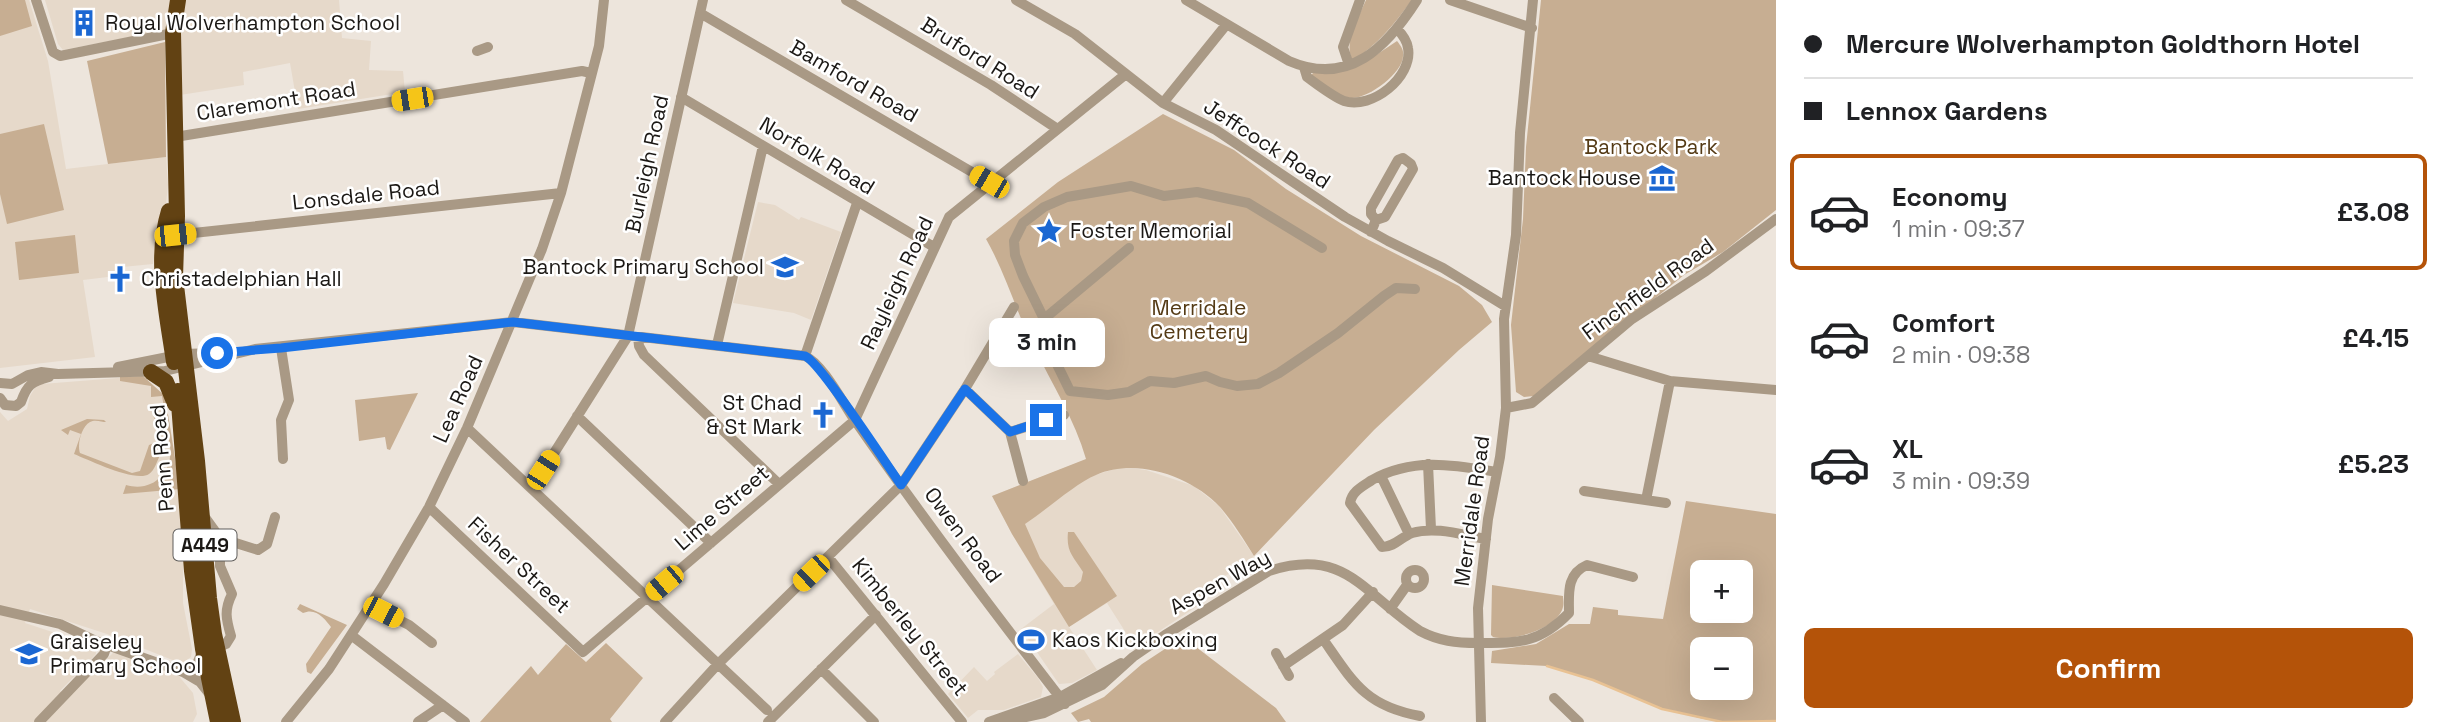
<!DOCTYPE html>
<meta charset="utf-8">
<style>
:root{--surface:#fff;--page:#f6f6f6;--text:#202124;--muted:#757577;--line:#e0e0e0;--accent:#b45309}
body{margin:0;font-family:"Space Grotesk",sans-serif;background:var(--page);color:var(--text);height:100vh;display:flex;flex-direction:column;font-size:26px;white-space:nowrap}
*{box-sizing:border-box;margin:0}
p{font-size:23px;color:var(--muted)}
.icon{flex:none;width:38px;height:38px;fill:none;stroke:currentColor;stroke-width:2;stroke-linecap:round;stroke-linejoin:round}
.map{position:relative;flex:1;overflow:hidden}
.side{display:flex;flex-direction:column;background:var(--surface);width:665px}
.side>*{flex:none}
.hud{display:grid;align-content:center;height:154px;padding:0 28px;background:var(--surface)}
.controls{position:absolute;left:1690px;top:560px;display:grid;gap:14px}
.controls a{display:grid;place-items:center;width:63px;height:63px;border-radius:10px;background:var(--surface);box-shadow:0 7px 28px #0002;font-size:35px}
.end{position:absolute;width:32px;height:32px;margin:-16px;border:9px solid #1a73e8;background:#fff;box-shadow:0 0 0 4px #fff}
.from{border-radius:50%}
.bubble{position:absolute;height:49px;border-radius:10px;background:var(--surface);box-shadow:0 7px 28px #0002;font-size:23px;font-weight:700;line-height:49px;text-align:center}
.car{position:absolute;width:21px;height:42px;margin:-21px -10px;border-radius:9px;box-shadow:0 0 5px 2px #0007;background:linear-gradient(#f5c518 24%,#345 0 40%,#f5c518 0 76%,#345 0 86%,#f5c518 0)}
.hud b{display:flex;align-items:center;gap:24px;height:66px;font-size:26px}
.hud b+b{border-top:2px solid var(--line)}
.hud i{width:18px;height:18px;background:var(--text)}
ul{padding:0;list-style:none}
li{display:flex;align-items:center;gap:21px;height:116px;margin:0 14px 10px;padding:0 14px;border:4px solid transparent;border-radius:10px}
li div{flex:1}
li b{display:block;font-size:26px}
li em{font-style:normal;font-weight:700}
li.selected{border-color:var(--accent)}
li>.icon{width:63px;height:63px;stroke-width:1.5}
.button{display:flex;gap:14px;margin-top:auto;padding:14px 28px}
.button a{flex:1;height:80px;border-radius:10px;background:var(--accent);color:#fff;font-size:28px;font-weight:700;line-height:80px;text-align:center}
main{display:flex;flex:1;min-height:0}
.map>svg:first-child{display:block}
</style>
<main>
<div class="map">
<svg width="1776" height="722" viewBox="0 0 1776 722">
<rect width="100%" height="100%" fill="#ede5dc"/>
<path fill="#e6d9ca" d="M0 0H29L48 61 66 169 166 157 168 185 166 204 157 237 153 264 122 267V270L116 271V276L83 280 95 357 0 368Z
M45 0H171L167 30 63 50 58 44Z
M183 0H339L342 38 371 41 369 70 403 71 405 92 298 109 290 63 243 72 244 85 180 95V19Z
M758 202 775 205 799 220 801 217 841 232 811 320 794 313 733 303Z
M143 376 165 396 172 437 183 530V603L192 649 191 657 184 662 175 661 107 634 30 609 25 623 95 646 96 654 60 691 67 698 115 651 177 674 193 693 197 714 193 722H0V412L8 421 27 409 30 396 35 388 42 384Z
M1087 459 1095 475 1122 467 1146 470 1194 486 1219 506 1254 556 1237 570 1212 582 1196 607 1135 647 1107 603 1069 627 1097 670 1072 683 1059 684 1021 629 1054 604 1012 534 992 496Z
M1018 654 1038 678 1043 687 1041 697 1004 710H978L968 718 948 694 974 667 987 681 995 674 994 672Z"/>
<path fill="#c7ae92" fill-rule="evenodd" d="M0 0H25L32 26 0 36Z
M1366 0H1412C1394 24 1378 45 1352 61 1344 39 1357 21 1366 0Z
M1541 0H1776V210L1723 252 1684 275 1534 396 1524 397 1516 392 1511 325 1523 219 1526 147Z
M1397 41C1401 46 1404 50 1403 56 1403 73 1367 100 1350 98 1336 96 1322 83 1311 75L1314 72 1376 55Z
M165 42 166 157 108 164 87 61Z
M1163 114 1234 150 1286 189 1361 236 1459 286 1482 305 1492 322 1459 350 1374 430 1254 556C1244 540 1233 522 1220 507 1191 476 1136 457 1096 475 1076 483 1045 511 1025 524L1040 558 1064 587H1074L1081 581 1083 572C1073 556 1066 552 1068 532H1074L1117 596 1069 627 1012 534 992 496 1086 459C1075 420 1052 384 1034 347 1016 312 1006 274 986 239L1058 182Z
M44 124 64 210 7 224 0 194V134Z
M75 235 79 273 19 280 15 242Z
M143 376 165 396 180 489 123 494 126 485C158 494 179 464 167 435 164 428 157 424 154 418L153 415 165 413 162 396 151 397V386L120 381V377Z
M418 393 390 450 387 449 385 437 359 441 355 400Z
M87 419 104 420 106 422C102 422 95 419 90 422 81 427 77 445 80 453L132 473 140 471 149 445 156 442 160 455C157 461 155 470 149 474 136 483 89 460 74 454L81 434 70 430 68 435 61 430Z
M1686 501 1776 514V721L1722 722 1704 719 1662 709 1593 680 1547 666 1491 663 1492 651 1536 644 1569 624H1590L1593 607 1618 610V615L1663 619ZM1703 572H1741V611H1703ZM1703 649H1741V688H1703Z
M1492 585 1563 596C1563 599 1564 603 1563 607 1558 629 1512 642 1493 637L1491 635Z
M300 604 347 625 311 674 307 672 306 664 331 627C325 619 316 607 303 613L297 609Z
M1183 637 1276 708 1286 722H1091L1089 719 1078 722 1071 713 1104 697 1142 664Z
M606 643 643 678 610 719 612 722H480L531 666 538 675 566 644 586 662Z"/>
<g fill="none" stroke-linecap="round" stroke-linejoin="round">
<path stroke="#e9c293" stroke-width="2.5" d="M1547 666 1593 680 1662 709 1722 722 1776 721"/>
<path stroke="#a99985" stroke-width="10" d="M36 0 53 52 60 56 173 33
M846 0 991 85 1056 128
M1016 0 1075 34 1163 103 1216 130 1345 217 1388 241 1443 268 1505 306
M1186 0 1289 61C1349 87 1387 47 1417 0
M1450 0 1532 28
M700 13 989 182
M477 51 488 47
M1349 65 1343 47 1360 0
M1304 67 1307 77C1318 85 1332 96 1344 101 1372 110 1413 77 1408 48 1407 41 1402 34 1397 29
M681 97 934 247
M1163 103 1226 25
M175 137 582 71 591 73
M1371 232 1376 220 1385 217 1413 169 1411 164 1403 158 1398 160 1371 208V214L1376 220
M175 235 561 193
M1129 248 1044 319 1023 276 1015 255 1014 241 1023 223 1044 207 1067 197 1131 186 1164 196 1197 192 1248 203 1322 248
M1044 319 1048 346 1070 391 1108 395 1129 392 1150 381 1174 383 1206 376 1220 382 1237 386 1258 384 1279 373 1338 333 1384 296 1396 288 1415 289
M638 337 639 346 644 355 779 484
M717 345 763 146
M281 348 289 400 281 420 283 459
M805 356 857 203
M1588 356 1670 381 1776 390
M118 367 183 354 216 353
M0 383 12 384 28 375 41 372 58 374 165 371 255 349 513 322 805 356C822 363 843 403 854 419 921 516 993 611 1065 704
M965 389 1010 432 1023 481
M0 398 5 405 16 406 21 402C27 385 31 382 49 377
M1506 408 1532 403 1632 319 1706 271 1776 219
M577 416 711 543
M467 428 767 710
M1010 432 1064 415
M1428 464 1431 529
M1381 476 1409 534
M532 488 628 336 703 0
M1584 491 1666 503
M1646 500 1670 381
M429 507 583 652 855 420 949 217 1126 74
M204 516 217 534 223 539 258 550 267 544 275 517
M1486 539C1462 535 1436 526 1412 533 1401 537 1395 547 1382 547L1350 503C1352 491 1363 486 1372 480 1413 457 1454 465 1497 472
M828 557 962 722
M1406 579a9 9 0 1 1 18 0a9 9 0 1 1-18 0Z
M371 606 409 625 432 643
M1390 609 1407 585
M0 610 60 624 96 641 183 672 200 682 211 696
M351 635 465 722
M1323 639C1353 682 1365 706 1420 716
M217 648 226 644 231 636C226 619 224 610 232 594L220 566V551L223 539
M1276 653 1289 676
M1283 666 1343 625 1373 592
M821 669 874 722
M183 672 197 664 203 649
M1554 698 1579 722
M39 722 104 654 107 645
M286 722 329 669 384 584 429 507 467 428 542 249 561 193 599 46 604 0
M418 722 443 705
M665 722 718 664 901 485 965 389 1014 307
M768 722 876 615
M989 722 1060 697 1121 663
M1004 722 1044 713 1102 685 1133 657 1165 635 1269 571C1346 546 1364 595 1420 631 1439 641 1456 643 1478 643 1518 643 1539 644 1569 613 1569 594 1566 574 1587 565L1633 577
M1481 722 1478 608 1488 519 1500 457 1506 408 1504 319 1516 235 1520 133 1533 0"/>
<path stroke="#624213" stroke-width="16" d="M178 0 173 33 177 216 175 277 197 461 209 598 214 634 233 722
M169 211C154 259 167 312 174 362
M151 372 166 382 175 404
M178 391 192 571 203 649 218 722"/>
</g>
<g fill="none" stroke-linecap="round" stroke-linejoin="round">
<path stroke="#1a73e8" stroke-width="9" d="M217 353 281 348 513 322 805 356C820 362 887 465 901 485L965 389 1010 432 1046 420"/>
</g>
<defs>
<symbol id="building-bare" viewBox="-9 -9 18 18"><path d="M-4-6H4V6H1V3H-1V6H-4ZM-2.5-4.3h1.7v1.8h-1.7ZM.8-4.3h1.7v1.8H.8ZM-2.5-1h1.7V.8h-1.7ZM.8-1h1.7V.8H.8Z" fill="#1b67d2" stroke="#fff" stroke-width="2.5" paint-order="stroke"/></symbol>
<symbol id="museum-bare" viewBox="-9 -9 18 18"><path d="M0-6L6-3V-2H-6V-3ZM-5-1h2V3h-2ZM-1-1h2V3h-2ZM3-1h2V3H3ZM-6 4H6V6H-6Z" fill="#1b67d2" stroke="#fff" stroke-width="2.5" paint-order="stroke"/></symbol>
<symbol id="sight-bare" viewBox="-9 -9 18 18"><path d="M0-6L1.8-2.2L6-1.7L2.9 1.2L3.7 5.4L0 3.3L-3.7 5.4L-2.9 1.2L-6-1.7L-1.8-2.2Z" fill="#1b67d2" stroke="#fff" stroke-width="2.5" paint-order="stroke"/></symbol>
<symbol id="school-bare" viewBox="-9 -9 18 18"><path d="M0-5L7-2L0 1L-7-2ZM-4 1L0 2.5L4 1V4Q0 6-4 4Z" fill="#1b67d2" stroke="#fff" stroke-width="2.5" paint-order="stroke"/></symbol>
<symbol id="church-bare" viewBox="-9 -9 18 18"><path d="M-1.2-6h2.4v3.5h3.3v2.4h-3.3V6h-2.4V-.1h-3.3v-2.4h3.3Z" fill="#1b67d2" stroke="#fff" stroke-width="2.5" paint-order="stroke"/></symbol>
<symbol id="stadium-bare" viewBox="-9 -9 18 18"><path d="M0-5a6.5 5 0 1 0 0 10a6.5 5 0 1 0 0-10ZM-3.5-1.8h7v3.6h-7Z" fill="#1b67d2" stroke="#fff" stroke-width="2.5" paint-order="stroke"/></symbol>
</defs>
<g fill-rule="evenodd">
<use href="#building-bare" x="65" y="4" width="38" height="38"/>
<use href="#museum-bare" x="1643" y="159" width="38" height="38"/>
<use href="#sight-bare" x="1030" y="212" width="38" height="38"/>
<use href="#school-bare" x="766" y="248" width="38" height="38"/>
<use href="#church-bare" x="101" y="260" width="38" height="38"/>
<use href="#church-bare" x="804" y="396" width="38" height="38"/>
<use href="#stadium-bare" x="1012" y="621" width="38" height="38"/>
<use href="#school-bare" x="10" y="635" width="38" height="38"/>
</g>
<g text-anchor="middle" stroke-width="5" stroke-linejoin="round" paint-order="stroke">
<rect fill="#fff" stroke="#5f5d5b" stroke-width="2" x="173.5" y="529.5" width="63" height="31" rx="5"/>
<g font-size="19" font-weight="bold" fill="#1b1815">
<text x="205" y="552">A449</text>
</g>
<g font-size="21" fill="#1b1815" stroke="#fff" text-anchor="start">
<text x="105" y="30">Royal Wolverhampton School</text>
<text x="1641" y="185" text-anchor="end">Bantock House</text>
<text x="1070" y="238">Foster Memorial</text>
<text x="764" y="274" text-anchor="end">Bantock Primary School</text>
<text x="141" y="286">Christadelphian Hall</text>
<text x="802" y="410" text-anchor="end">St Chad<tspan x="802" dy="24">&amp; St Mark</tspan></text>
<text x="1052" y="647">Kaos Kickboxing</text>
<text x="50" y="649">Graiseley<tspan x="50" dy="24">Primary School</tspan></text>
</g>
<g font-size="21" fill="#1b1815" stroke="#fff">
<text transform="translate(980 58) rotate(32)" y="7">Bruford Road</text>
<text transform="translate(854 81) rotate(30)" y="7">Bamford Road</text>
<text transform="translate(276 101) rotate(-9)" y="7">Claremont Road</text>
<text transform="translate(1267 144) rotate(33)" y="7">Jeffcock Road</text>
<text transform="translate(817 156) rotate(31)" y="7">Norfolk Road</text>
<text transform="translate(647 164) rotate(-78)" y="7">Burleigh Road</text>
<text transform="translate(366 195) rotate(-6)" y="7">Lonsdale Road</text>
<text transform="translate(897 283) rotate(-65)" y="7">Rayleigh Road</text>
<text transform="translate(1648 289) rotate(-36)" y="7">Finchfield Road</text>
<text transform="translate(458 399) rotate(-66)" y="7">Lea Road</text>
<text transform="translate(162 458) rotate(-95)" y="7">Penn Road</text>
<text transform="translate(722 508) rotate(-41)" y="7">Lime Street</text>
<text transform="translate(1472 511) rotate(-82)" y="7">Merridale Road</text>
<text transform="translate(963 535) rotate(53)" y="7">Owen Road</text>
<text transform="translate(519 565) rotate(43)" y="7">Fisher Street</text>
<text transform="translate(1220 582) rotate(-29)" y="7">Aspen Way</text>
<text transform="translate(910 627) rotate(51)" y="7">Kimberley Street</text>
</g>
<g font-size="21" fill="#543a15" stroke="#fff">
<text x="1651" y="154">Bantock Park</text>
<text x="1199" y="315">Merridale<tspan x="1199" dy="24">Cemetery</tspan></text>
</g>
</g>
</svg>
<div class="controls">
<a>+</a>
<a>−</a>
</div>
<i class="end from" style="left:217px;top:353px"></i>
<i class="end" style="left:1046px;top:420px"></i>
<div class="bubble" style="left:989px;top:318px;width:116px">3 min</div>
<i class="car" style="left:412px;top:99px;rotate:261deg"></i>
<i class="car" style="left:989px;top:182px;rotate:300deg"></i>
<i class="car" style="left:175px;top:235px;rotate:84deg"></i>
<i class="car" style="left:543px;top:470px;rotate:33deg"></i>
<i class="car" style="left:811px;top:573px;rotate:226deg"></i>
<i class="car" style="left:664px;top:583px;rotate:230deg"></i>
<i class="car" style="left:383px;top:612px;rotate:117deg"></i>
</div>
<section class="side">
<div class="hud">
<b><i class="from"></i>Mercure Wolverhampton Goldthorn Hotel</b>
<b><i></i>Lennox Gardens</b>
</div>
<ul>
<li class="selected"><svg class="icon" aria-label="car" viewBox="0 0 24 24"><path d="M5 17H2v-5l4-1 3-4h7l3 4 3 1v5h-3M9 17h6M6 11h13"/><circle cx="7" cy="17" r="2"/><circle cx="17" cy="17" r="2"/></svg><div><b>Economy</b><p>1 min · 09:37</p></div><em>£3.08</em></li>
<li><svg class="icon" aria-label="car" viewBox="0 0 24 24"><path d="M5 17H2v-5l4-1 3-4h7l3 4 3 1v5h-3M9 17h6M6 11h13"/><circle cx="7" cy="17" r="2"/><circle cx="17" cy="17" r="2"/></svg><div><b>Comfort</b><p>2 min · 09:38</p></div><em>£4.15</em></li>
<li><svg class="icon" aria-label="car" viewBox="0 0 24 24"><path d="M5 17H2v-5l4-1 3-4h7l3 4 3 1v5h-3M9 17h6M6 11h13"/><circle cx="7" cy="17" r="2"/><circle cx="17" cy="17" r="2"/></svg><div><b>XL</b><p>3 min · 09:39</p></div><em>£5.23</em></li>
</ul>
<div class="button"><a>Confirm</a></div>
</section>
</main>
